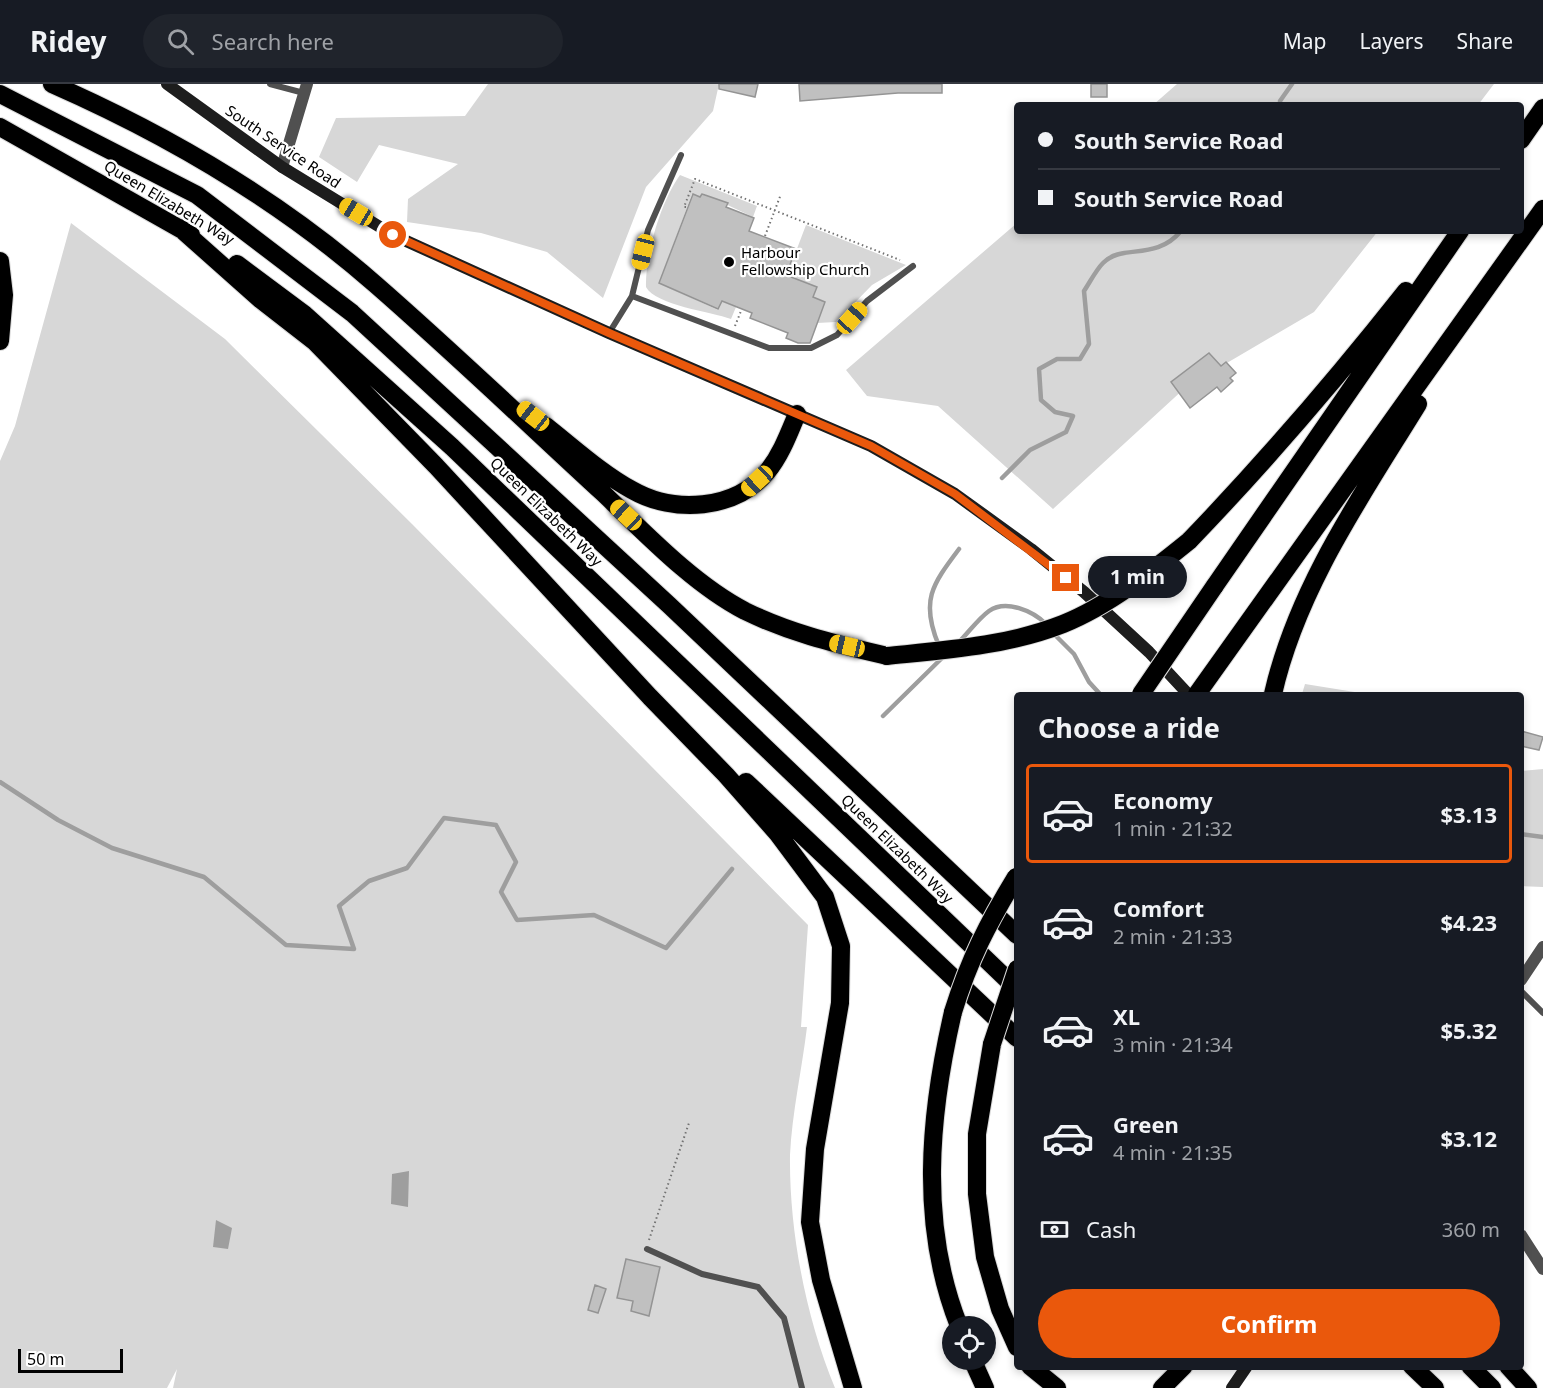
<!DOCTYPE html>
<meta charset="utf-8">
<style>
:root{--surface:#171b24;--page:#20242c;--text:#f1f3f6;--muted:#9ea1a6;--line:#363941;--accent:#ea580c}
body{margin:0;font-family:"Noto Sans",sans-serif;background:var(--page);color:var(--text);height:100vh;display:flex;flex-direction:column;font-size:22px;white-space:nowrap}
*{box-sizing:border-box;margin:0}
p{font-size:20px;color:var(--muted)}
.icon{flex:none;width:33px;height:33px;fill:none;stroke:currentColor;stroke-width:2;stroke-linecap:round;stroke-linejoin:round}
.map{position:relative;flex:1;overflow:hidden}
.drawer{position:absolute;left:1014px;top:608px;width:510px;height:678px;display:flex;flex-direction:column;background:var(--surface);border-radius:6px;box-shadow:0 3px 9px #0003}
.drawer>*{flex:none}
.banner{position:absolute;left:1014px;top:18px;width:510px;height:132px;border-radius:6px;box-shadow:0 3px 9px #0003;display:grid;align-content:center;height:132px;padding:0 24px;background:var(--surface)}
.fabs{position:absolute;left:942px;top:1232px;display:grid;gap:12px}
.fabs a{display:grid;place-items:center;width:54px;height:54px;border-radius:50%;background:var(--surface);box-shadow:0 3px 9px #0003;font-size:30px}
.scale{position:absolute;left:18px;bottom:15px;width:105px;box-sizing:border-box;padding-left:6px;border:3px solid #000;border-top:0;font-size:16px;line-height:21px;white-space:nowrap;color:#000;-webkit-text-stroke:4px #fff;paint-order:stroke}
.end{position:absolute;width:27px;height:27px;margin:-14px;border:8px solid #ea580c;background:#fff;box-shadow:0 0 0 3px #fff}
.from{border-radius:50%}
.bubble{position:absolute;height:42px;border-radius:21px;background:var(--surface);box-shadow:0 3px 9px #0003;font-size:20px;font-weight:700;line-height:42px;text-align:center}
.car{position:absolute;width:18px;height:36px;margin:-18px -9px;border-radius:8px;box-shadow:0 0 4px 2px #0007;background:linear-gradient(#f5c518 24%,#345 0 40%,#f5c518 0 76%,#345 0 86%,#f5c518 0)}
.banner b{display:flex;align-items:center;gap:21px;height:57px;font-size:22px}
.banner b+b{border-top:2px solid var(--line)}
.banner i{width:15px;height:15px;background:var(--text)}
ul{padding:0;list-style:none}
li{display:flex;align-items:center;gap:18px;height:99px;margin:0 12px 9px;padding:0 12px;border:3px solid transparent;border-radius:6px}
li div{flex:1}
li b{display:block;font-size:22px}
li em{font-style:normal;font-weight:700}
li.selected{border-color:var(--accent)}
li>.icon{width:54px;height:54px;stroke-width:1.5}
h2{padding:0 24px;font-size:27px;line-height:72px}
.pay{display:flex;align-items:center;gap:15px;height:66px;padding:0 24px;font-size:22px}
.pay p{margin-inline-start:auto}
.button{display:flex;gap:12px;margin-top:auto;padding:12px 24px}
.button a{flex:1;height:69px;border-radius:36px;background:var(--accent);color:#fff;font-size:24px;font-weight:700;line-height:69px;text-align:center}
header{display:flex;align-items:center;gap:36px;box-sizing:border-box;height:84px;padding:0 30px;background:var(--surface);border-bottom:2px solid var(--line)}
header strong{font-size:28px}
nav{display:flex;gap:33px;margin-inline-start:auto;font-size:21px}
.search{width:420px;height:54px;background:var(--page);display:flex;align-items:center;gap:15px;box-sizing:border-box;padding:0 21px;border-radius:33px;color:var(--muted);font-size:22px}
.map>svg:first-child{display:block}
</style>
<header>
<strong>Ridey</strong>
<div class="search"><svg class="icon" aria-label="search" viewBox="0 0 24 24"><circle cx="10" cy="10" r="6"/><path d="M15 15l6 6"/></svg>Search here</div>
<nav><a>Map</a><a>Layers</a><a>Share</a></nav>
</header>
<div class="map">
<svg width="1543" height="1304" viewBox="0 0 1543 1304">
<rect width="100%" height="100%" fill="#fff"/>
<path fill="#d7d7d7" d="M488 0H719L713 27 646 103 603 214 547 168 481 149 407 138 408 115 458 80 379 61 357 98 319 73 336 34 465 32Z
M1177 0H1494L1478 21H1153Z
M680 91 757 122 753 133 702 109 700 113 692 110 659 199 718 226 722 217 736 223 731 235C712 228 655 221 646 203 645 171 661 117 680 91Z
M71 139 225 255 412 440 808 841 801 943H807C802 985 792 1029 790 1071 789 1147 806 1234 835 1304H173L177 1285 167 1304H0V377L15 342Z
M1017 139V147H1378L1314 228 1186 303 1053 425 938 322 867 312 846 286Z
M806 141 906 181 872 201 836 238 817 239 825 218 813 213 817 203 787 191Z
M1305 600 1367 610H1302Z
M1543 685V803L1521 802V687Z"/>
<path fill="#9e9e9e" d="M409 1087 408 1123 391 1120 392 1090Z
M216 1136 232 1144 228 1165 213 1163Z"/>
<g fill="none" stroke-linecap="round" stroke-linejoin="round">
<path stroke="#9e9e9e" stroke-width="4.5" d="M1280 21V17L1292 0
M1002 394 1030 366 1066 348 1073 332 1055 328 1041 316 1039 285 1057 275H1080L1089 260 1084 207C1090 198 1096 186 1103 179 1122 159 1155 178 1181 147
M1053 549 1074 570 1089 598 1100 610
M959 558C969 548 978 535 989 527 1006 515 1033 527 1046 540
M939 562C920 517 932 501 959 465
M883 632 943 573
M0 698 58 736 112 764 204 793 286 861 354 865 339 822 369 797 407 784 444 734 496 741 516 778 501 808 517 836 594 831 666 864 732 785
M1521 750 1543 753"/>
</g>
<path fill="#c0c0c0" stroke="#949494" stroke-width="1.5" d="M719 0H758L755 13 719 5Z
M799 0H942V9H898L800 17Z
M1091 0H1107V13H1091Z
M693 110 700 113 702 110 728 119 726 123 754 134 749 147 796 165 786 191 817 203 813 213 825 218 810 259H798L786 254 788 249 750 234 752 229 722 217 718 225 659 199Z
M1209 269 1221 282 1226 278 1236 289 1230 294 1233 297 1221 308 1217 303 1190 324 1171 298Z
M1521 647 1543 653 1539 666 1521 662Z
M626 1175 660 1183 649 1232 631 1227 633 1217 617 1214Z
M595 1201 606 1205 598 1229 588 1226Z"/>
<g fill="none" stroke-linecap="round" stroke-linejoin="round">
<defs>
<path id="motorway" d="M52 0C168 51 279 116 375 200 453 268 527 339 603 409 645 449 693 500 745 527 792 550 837 560 887 572
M0 10 197 111 352 229 669 521 1017 851
M0 43 191 151
M1521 56 1543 24
M180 144 261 216 315 258 436 382 650 613 726 691 778 750 825 813 841 862 840 919 815 1065 810 1138 821 1196 853 1304
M0 177 4 211 0 257
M237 180 304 230 452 363 1017 905
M546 342C574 364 601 389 632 406 674 430 735 426 767 388 781 371 789 349 797 330
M1189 457C1266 377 1338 293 1406 207
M1214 503 1460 147
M1197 610 1543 125
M1273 610C1297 504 1362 411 1418 320
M746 698 1017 954
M953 928C929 1032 919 1141 959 1242
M992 960 977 1050V1110L985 1173 1000 1225 1017 1263
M972 1275 985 1304
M1030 1282 1057 1304
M1412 1282 1435 1304
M1470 1282 1492 1304
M1508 1282 1528 1304
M1162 1304 1184 1282"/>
</defs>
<use href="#motorway" stroke="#dbdbdb" stroke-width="20"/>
<path stroke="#727272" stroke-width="2" stroke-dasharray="1.5 3" stroke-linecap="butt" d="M686 123H684L695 95 900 176
M765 152 781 110
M735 242 741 227
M649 1156 689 1039"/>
<path stroke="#505050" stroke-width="6" d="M270 0 304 9
M632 212 769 264H811L837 251 867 217 913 182
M609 249 632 212 648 146 681 71
M1521 907 1543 929
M647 1165 702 1190 758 1203 784 1234 802 1304"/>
<path stroke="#505050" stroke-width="12" d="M282 83 307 0"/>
<path stroke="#505050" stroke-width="12" d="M1521 896 1543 863
M1521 1151 1543 1185"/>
<path stroke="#1d1d1d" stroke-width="12" d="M167 0 282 83 393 151 609 249 871 362 955 410 1031 465 1084 508 1149 568 1188 610
M1232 1304 1247 1282"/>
<use href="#motorway" stroke="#000" stroke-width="18"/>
<defs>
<path id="motorway-bridge" d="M887 572C946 566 1007 562 1063 540 1108 522 1152 487 1189 457
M1141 610 1214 503
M953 928C969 876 988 839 1016 793
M992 960 1017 885"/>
</defs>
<use href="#motorway-bridge" stroke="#dbdbdb" stroke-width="20" stroke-linecap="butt"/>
<use href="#motorway-bridge" stroke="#000" stroke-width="18"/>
</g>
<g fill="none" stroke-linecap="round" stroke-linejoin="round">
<path stroke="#ea580c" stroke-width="8" d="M393 151 609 249 871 362 955 410 1066 494"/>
</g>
<circle fill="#000" stroke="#fff" stroke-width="2" cx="729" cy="178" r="6"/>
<g text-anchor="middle" stroke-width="4.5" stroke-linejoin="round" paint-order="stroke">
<g font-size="15" fill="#000" stroke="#fff">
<text transform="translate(283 63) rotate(34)" y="5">South Service Road</text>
<text transform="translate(169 119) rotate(31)" y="5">Queen Elizabeth Way</text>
<text transform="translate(546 428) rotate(44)" y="5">Queen Elizabeth Way</text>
<text transform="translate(897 765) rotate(44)" y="5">Queen Elizabeth Way</text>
</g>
<g font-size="15" fill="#000" stroke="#fff" text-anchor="start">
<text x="741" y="174">Harbour<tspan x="741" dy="17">Fellowship Church</tspan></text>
</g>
</g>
</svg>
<div class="fabs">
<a><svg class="icon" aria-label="locate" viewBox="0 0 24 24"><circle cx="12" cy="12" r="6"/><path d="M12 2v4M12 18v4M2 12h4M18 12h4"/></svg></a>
</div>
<div class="scale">50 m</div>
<i class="end from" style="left:393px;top:151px"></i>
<i class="end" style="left:1066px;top:494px"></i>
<div class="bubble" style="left:1088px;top:472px;width:99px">1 min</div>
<i class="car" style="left:356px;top:128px;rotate:301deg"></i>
<i class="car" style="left:643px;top:168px;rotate:194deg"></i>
<i class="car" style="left:852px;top:234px;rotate:42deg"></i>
<i class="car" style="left:533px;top:332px;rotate:308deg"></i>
<i class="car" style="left:757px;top:397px;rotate:227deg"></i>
<i class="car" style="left:626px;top:431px;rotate:313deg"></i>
<i class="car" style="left:847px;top:562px;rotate:283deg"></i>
<div class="banner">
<b><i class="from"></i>South Service Road</b>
<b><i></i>South Service Road</b>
</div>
<section class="drawer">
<h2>Choose a ride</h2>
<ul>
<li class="selected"><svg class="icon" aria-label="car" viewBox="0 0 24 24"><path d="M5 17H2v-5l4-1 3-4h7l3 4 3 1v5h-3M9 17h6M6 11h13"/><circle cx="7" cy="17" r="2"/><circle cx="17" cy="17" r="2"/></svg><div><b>Economy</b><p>1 min · 21:32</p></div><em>$3.13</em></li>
<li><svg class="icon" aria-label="car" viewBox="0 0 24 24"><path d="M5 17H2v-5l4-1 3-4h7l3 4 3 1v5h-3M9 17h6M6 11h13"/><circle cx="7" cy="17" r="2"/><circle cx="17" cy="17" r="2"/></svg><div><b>Comfort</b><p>2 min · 21:33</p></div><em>$4.23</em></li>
<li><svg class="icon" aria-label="car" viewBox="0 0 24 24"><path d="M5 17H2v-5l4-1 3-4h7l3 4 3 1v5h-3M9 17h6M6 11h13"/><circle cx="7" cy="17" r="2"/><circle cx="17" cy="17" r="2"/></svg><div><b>XL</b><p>3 min · 21:34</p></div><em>$5.32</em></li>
<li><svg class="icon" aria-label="car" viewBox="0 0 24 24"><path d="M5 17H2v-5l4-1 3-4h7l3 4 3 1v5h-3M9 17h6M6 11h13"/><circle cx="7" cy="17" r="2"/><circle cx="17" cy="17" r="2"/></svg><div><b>Green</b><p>4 min · 21:35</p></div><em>$3.12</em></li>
</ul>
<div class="pay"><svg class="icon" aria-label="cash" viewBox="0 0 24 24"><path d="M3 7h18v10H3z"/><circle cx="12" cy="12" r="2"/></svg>Cash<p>360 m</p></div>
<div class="button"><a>Confirm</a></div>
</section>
</div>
